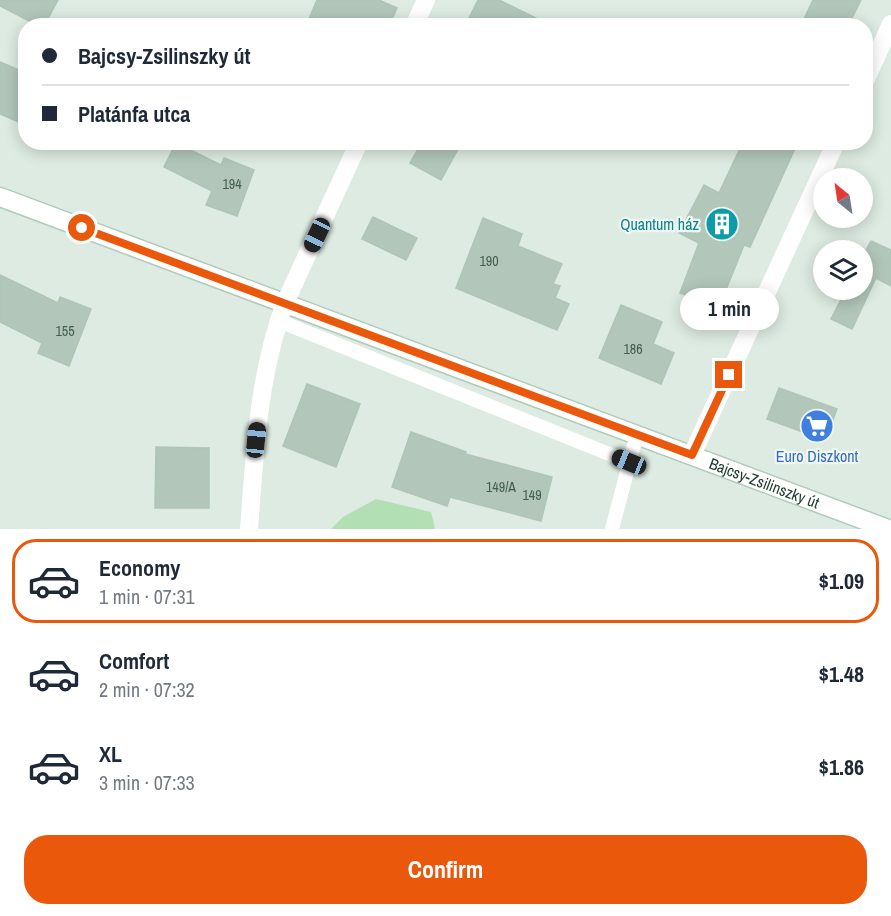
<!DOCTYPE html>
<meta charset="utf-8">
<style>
:root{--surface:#fff;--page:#f6f6f7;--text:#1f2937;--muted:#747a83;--line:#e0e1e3;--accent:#ea580c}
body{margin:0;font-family:"Archivo Narrow",sans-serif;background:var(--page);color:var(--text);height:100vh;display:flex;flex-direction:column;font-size:22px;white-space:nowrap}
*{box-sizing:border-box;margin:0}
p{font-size:20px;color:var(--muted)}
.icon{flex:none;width:33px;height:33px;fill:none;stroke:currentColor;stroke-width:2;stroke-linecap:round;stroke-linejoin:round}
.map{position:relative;height:529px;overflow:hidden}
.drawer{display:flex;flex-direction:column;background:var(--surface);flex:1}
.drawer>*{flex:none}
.guide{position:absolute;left:18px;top:18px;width:855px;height:132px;border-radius:24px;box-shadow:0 3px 15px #0003;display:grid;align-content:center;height:132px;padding:0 24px;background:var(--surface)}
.needle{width:39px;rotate:330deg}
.fabs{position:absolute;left:813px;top:168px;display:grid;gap:12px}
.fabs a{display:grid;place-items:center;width:60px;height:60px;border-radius:50%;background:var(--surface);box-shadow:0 3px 15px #0003;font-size:30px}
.end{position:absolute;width:27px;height:27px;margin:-14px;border:8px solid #ea580c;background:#fff;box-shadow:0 0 0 3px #fff}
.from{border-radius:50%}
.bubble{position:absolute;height:42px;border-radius:21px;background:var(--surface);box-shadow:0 3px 15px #0003;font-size:20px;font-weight:800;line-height:42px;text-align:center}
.car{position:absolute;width:18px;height:36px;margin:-18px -9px;border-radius:8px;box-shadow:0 0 4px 2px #0007;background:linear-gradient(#222 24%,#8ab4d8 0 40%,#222 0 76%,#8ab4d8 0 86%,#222 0)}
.guide b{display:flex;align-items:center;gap:21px;height:57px;font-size:22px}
.guide b+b{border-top:2px solid var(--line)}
.guide i{width:15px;height:15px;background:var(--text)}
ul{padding:10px 0 0;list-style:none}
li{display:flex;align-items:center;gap:18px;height:84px;margin:0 12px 9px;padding:0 12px;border:3px solid transparent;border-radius:24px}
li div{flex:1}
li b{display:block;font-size:22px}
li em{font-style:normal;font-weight:800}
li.active{border-color:var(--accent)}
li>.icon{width:54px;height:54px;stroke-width:1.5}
.action{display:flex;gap:12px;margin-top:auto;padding:12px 24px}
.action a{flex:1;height:69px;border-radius:24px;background:var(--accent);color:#fff;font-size:24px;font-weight:800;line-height:69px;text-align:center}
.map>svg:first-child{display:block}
</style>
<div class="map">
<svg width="891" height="529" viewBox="0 0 891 529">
<rect width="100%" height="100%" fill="#ddebe2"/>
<path fill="#b3dfb5" d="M376 499 431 512 435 529H331L343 517Z"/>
<path fill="#b2c6ba" stroke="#afc5b7" stroke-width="1.5" d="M0 0H58L44 26H39L0 6Z
M317 0H379L397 8 389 26H306Z
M478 0H499L552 26H465Z
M813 0H861L848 26H817L804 19Z
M0 62 26 73V125L0 114Z
M422 142H462L441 180 410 163Z
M743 142H798L750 247 744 245 719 307 680 293 699 243 679 233 704 185 719 193Z
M176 143 221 165 224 158 254 170 237 216 206 205 212 191 164 167Z
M373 217 417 238 406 260 362 239Z
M483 218 522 234 518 246 562 264 553 284 560 286 555 298 569 304 557 330 456 288Z
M871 241 891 250V286L876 278 852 329 831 319 846 290H862V257Z
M0 275 58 303 60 297 91 309 69 366 38 353 42 343 0 322Z
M621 305 662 322 653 344 674 353 661 384 599 358Z
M307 384 360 404 336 467 283 446Z
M779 388 837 409 825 440 767 419Z
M411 432 466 452 465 454 552 477 541 521 450 497 447 506 392 487Z
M156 447 209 448V508H155Z"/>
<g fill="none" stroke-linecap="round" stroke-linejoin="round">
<defs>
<g id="secondary">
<path id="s1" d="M0 197 888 529"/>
</g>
</defs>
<use href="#secondary" stroke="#afccbb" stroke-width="21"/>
<path stroke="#fff" stroke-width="14" d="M279 321 629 462
M612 529 637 434"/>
<path stroke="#fff" stroke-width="18" d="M414 26 426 0
M866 79 891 24
M692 455 836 142
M249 529C255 452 258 376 285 303L359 142"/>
<use href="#secondary" stroke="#fff" stroke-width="18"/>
</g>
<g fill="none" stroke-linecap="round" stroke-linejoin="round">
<path stroke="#ea580c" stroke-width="8" d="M82 228 692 455 729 375"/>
</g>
<defs>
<symbol id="building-disc" viewBox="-11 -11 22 22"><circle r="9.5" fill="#0f9aa8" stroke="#eef7f0"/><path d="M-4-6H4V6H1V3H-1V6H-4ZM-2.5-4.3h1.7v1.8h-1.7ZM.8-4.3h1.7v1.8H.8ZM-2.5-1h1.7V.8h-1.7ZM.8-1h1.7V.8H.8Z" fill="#fff"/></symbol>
<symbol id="supermarket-disc" viewBox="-11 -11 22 22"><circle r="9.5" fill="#3f7fe0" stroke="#eef7f0"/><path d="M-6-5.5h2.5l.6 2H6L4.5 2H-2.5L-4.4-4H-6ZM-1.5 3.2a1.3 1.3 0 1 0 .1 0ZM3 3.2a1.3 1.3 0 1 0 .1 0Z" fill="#fff"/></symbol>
</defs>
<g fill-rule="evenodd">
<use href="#building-disc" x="703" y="205" width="38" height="38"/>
<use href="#supermarket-disc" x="798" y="407" width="38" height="38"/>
</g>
<g text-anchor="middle" stroke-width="4.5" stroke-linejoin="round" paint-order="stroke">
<g font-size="14" fill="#425e50">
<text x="232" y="189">194</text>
<text x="489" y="266">190</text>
<text x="65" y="336">155</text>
<text x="633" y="354">186</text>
<text x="501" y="492">149/A</text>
<text x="532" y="500">149</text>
</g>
<g font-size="16" fill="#0d838f" stroke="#eef7f0" text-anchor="end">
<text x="699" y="230">Quantum ház</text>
</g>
<g font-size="16" fill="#366cbe" stroke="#eef7f0">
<text x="817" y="462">Euro Diszkont</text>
</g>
<g font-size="16" fill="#1d3c2d" stroke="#eef7f0">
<text dy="6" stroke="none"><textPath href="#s1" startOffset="816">Bajcsy-Zsilinszky út</textPath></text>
</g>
</g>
</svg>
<div class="fabs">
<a><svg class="needle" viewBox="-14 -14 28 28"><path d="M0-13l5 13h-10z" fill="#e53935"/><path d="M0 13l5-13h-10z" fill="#747a83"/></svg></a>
<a><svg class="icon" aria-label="layers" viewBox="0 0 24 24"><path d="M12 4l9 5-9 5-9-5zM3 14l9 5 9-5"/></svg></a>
</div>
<i class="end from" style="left:82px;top:228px"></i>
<i class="end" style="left:729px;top:375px"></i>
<div class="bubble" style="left:680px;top:288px;width:99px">1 min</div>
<i class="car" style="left:317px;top:235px;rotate:205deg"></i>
<i class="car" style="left:256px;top:440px;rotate:6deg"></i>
<i class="car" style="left:629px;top:462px;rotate:292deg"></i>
<div class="guide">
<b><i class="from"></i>Bajcsy-Zsilinszky út</b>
<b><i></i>Platánfa utca</b>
</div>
</div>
<section class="drawer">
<ul>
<li class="active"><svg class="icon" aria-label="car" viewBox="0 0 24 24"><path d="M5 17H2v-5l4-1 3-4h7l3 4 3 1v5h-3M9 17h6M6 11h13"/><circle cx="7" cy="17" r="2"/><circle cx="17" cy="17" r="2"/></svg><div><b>Economy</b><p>1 min · 07:31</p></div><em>$1.09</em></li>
<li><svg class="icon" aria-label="car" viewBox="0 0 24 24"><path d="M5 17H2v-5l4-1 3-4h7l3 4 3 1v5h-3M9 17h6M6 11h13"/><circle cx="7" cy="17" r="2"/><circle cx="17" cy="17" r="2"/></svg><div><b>Comfort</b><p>2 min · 07:32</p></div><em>$1.48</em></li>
<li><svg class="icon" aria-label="car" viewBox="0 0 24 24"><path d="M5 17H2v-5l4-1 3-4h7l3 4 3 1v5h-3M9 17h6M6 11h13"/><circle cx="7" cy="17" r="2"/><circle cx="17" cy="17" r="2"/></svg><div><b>XL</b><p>3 min · 07:33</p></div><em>$1.86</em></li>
</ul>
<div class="action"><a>Confirm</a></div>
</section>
